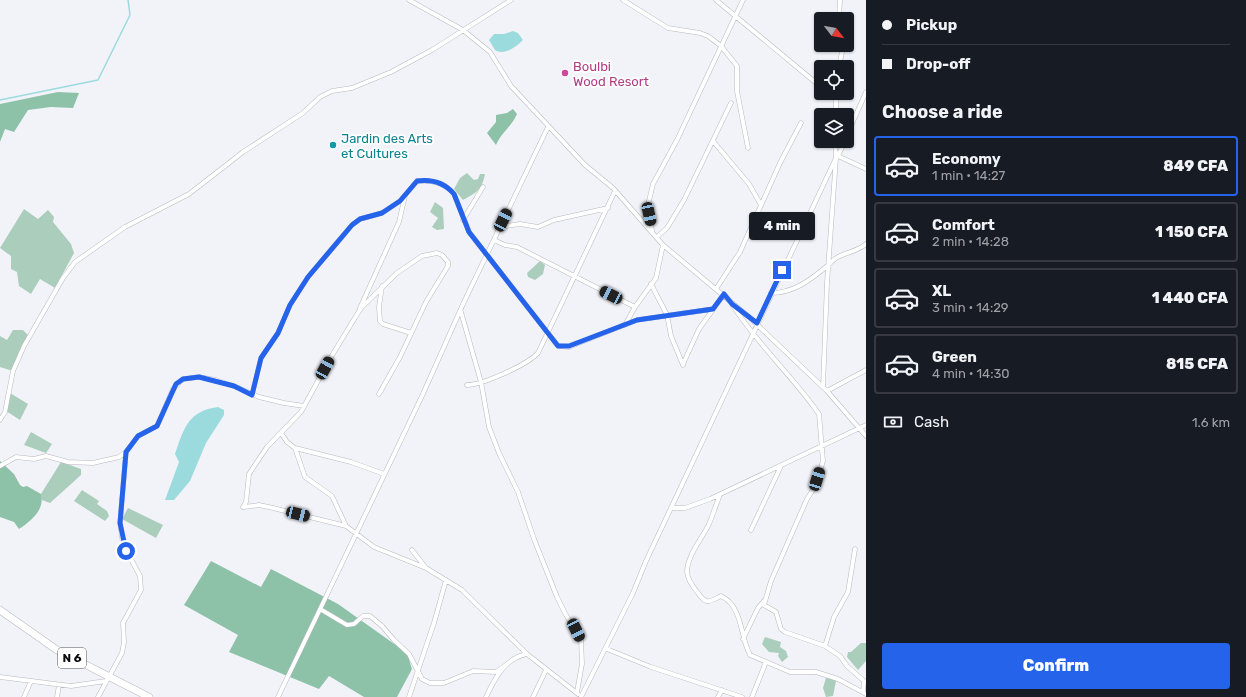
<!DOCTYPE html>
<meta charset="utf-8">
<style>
:root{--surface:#171b24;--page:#242831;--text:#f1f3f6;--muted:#9ea1a6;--line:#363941;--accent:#2563eb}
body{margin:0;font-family:Rubik,sans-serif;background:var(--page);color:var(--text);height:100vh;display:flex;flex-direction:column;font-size:15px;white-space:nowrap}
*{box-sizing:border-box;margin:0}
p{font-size:13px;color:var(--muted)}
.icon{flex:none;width:22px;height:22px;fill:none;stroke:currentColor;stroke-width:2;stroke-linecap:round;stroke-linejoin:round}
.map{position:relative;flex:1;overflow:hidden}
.side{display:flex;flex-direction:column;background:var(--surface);width:380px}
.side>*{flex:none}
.top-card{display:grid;align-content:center;height:88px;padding:0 16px;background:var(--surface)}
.needle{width:26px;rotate:121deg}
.tools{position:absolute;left:814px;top:12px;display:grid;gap:8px}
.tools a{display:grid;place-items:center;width:40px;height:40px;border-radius:4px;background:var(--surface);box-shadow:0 1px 3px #0004;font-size:20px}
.end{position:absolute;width:18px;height:18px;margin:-9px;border:5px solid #2563eb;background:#fff;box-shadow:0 0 0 2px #fff}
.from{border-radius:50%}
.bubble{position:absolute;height:28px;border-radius:4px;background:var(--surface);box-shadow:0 1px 3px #0004;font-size:13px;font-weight:800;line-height:28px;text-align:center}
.car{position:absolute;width:12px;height:24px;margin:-12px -6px;border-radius:5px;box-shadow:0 0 3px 1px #0007;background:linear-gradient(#222 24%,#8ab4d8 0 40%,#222 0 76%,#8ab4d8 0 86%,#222 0)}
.top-card b{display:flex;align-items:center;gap:14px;height:38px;font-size:15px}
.top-card b+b{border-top:1px solid var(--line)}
.top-card i{width:10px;height:10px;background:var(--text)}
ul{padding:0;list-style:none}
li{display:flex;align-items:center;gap:12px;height:60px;margin:0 8px 6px;padding:0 8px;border:2px solid var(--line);border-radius:4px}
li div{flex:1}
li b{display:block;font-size:15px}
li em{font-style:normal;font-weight:800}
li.selected{border-color:var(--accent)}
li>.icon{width:36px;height:36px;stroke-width:1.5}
h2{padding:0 16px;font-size:18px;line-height:48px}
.pay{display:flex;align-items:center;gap:10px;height:44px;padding:0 16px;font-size:15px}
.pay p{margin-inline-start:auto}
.button{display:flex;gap:8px;margin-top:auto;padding:8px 16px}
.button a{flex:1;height:46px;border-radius:4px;background:var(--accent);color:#fff;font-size:16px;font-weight:800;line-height:46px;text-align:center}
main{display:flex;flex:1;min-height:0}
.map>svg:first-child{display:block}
</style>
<main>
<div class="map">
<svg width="866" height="697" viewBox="0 0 866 697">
<rect width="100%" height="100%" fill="#f2f3f9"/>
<path fill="#aacdbc" d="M467 173 474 180 478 179 480 174H485C482 190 476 193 463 200L454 189 460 178Z
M435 202 443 208 444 229 437 230 432 227 438 218 430 212Z
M24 209 38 219 48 210 54 217 53 222 71 244 74 253 55 288 40 279 31 294 19 286 17 272 11 269V256L0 248Z
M540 261 545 265 543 274 535 280 528 277 527 273Z
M13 330H23L28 335 19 352 13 371 0 367V336L7 340Z
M10 393 28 404 20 420 6 411Z
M31 432 52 444 46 453 24 445Z
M61 462 81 469V475L50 503 42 500 41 494Z
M82 490 99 501 97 504 107 511 109 516 105 521 74 501Z
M128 508 163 525 156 538 122 519Z
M765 637 781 642 780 647 786 651 788 657 782 662 778 656 779 653 769 652 762 644Z
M861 643H866V661L858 670 847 657 848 652H851Z
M831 676 836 681 833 696 826 697 823 688 826 678Z"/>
<path fill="#8dc2a9" d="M58 92 79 93 73 108 51 107 28 110 14 132 5 129 0 142V104Z
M513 109 517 114C512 126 501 133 496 145L487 133 496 122V115L507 113Z
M0 461 14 474 20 485 23 487 27 486 41 494C45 510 31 521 19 529L14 522 0 517Z
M211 561 261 587 271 569 338 604 407 653 412 669 397 697H364L329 676 319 689 229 652 238 635 184 605Z"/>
<path fill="#9bdbde" d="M513 31 518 33 523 40C516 47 504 56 495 50L489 40 494 34H504Z
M218 407 224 410V415L206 443 190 481 174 500H165L179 462 175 454C184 428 188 411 218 407Z"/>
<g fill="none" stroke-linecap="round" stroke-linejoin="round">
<path stroke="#9bdbde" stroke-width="1.5" d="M0 100 98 80 130 15 128 0"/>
<defs>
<path id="minor" d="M409 0 463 30 490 52 511 86 585 165 613 188 663 245 749 317 827 391 866 436
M623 0 668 28 700 33 708 36 721 46 737 66V91L748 148
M716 0 821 87
M839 19 840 0
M839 67 842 52 841 45
M829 93 837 99
M836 115V93
M847 135 866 92
M713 141 749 184 761 205
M838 156 845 141
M463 220 483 187
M500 227 520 224 538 227 554 220 608 208
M652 231 648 205 653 184 677 140 743 0
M657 237 667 228 684 200 731 103
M494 240 505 245 517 247 635 307
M651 284 667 315 671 336 683 365
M382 286 379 307 380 321 383 324 411 333
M716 289 740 252 780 163 801 123
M771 293C793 293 809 281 826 267 830 264 833 259 838 257 847 252 858 251 866 244
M733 306C757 343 788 372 814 407L819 414 823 461 816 485 807 499 771 581 764 605 776 612 781 629 785 632 825 646 840 656 847 666 864 681 863 692
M360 308 399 222 405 196
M461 312 481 382 489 427 499 453 518 492 534 539 557 597 566 615 581 639 582 664 577 692
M625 325 635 307 656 278 663 245
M683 364 699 329 724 294
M467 385C482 385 527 365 538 353L615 191
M823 387 827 283 836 158 835 141
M827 391 866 370
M252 395 261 358 278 333 290 305 308 277 352 225 360 219 382 213 400 201 417 181C431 180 444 182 454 194L469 232 558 346 569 347 637 320 713 309
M0 420 5 412 13 371 24 346 63 278 75 262 125 227 189 194 243 152 303 113 320 97 332 91 352 88 391 72 432 50 511 0
M281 433 287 442 295 448 305 477 332 496 346 526
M295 448 351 462 384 474
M0 466 16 457 34 459 46 456 68 462 93 463 119 457 126 452 138 436 157 426 173 389 183 379 199 377 216 380 239 388 259 397 284 403 304 406
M720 495C716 504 713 515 709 524 702 539 688 554 687 571 687 579 693 587 698 593 707 606 710 601 721 596 743 606 740 637 750 655L790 672H816L838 679 866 694
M243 507 246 502 249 474 267 447 301 412 331 357 361 308 397 273 422 256 437 253 442 255 448 262V266L426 302 400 357 379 394
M244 507 259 505 273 508 346 526 374 547 426 568 462 590 527 654
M671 508H685L710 499 866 425
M751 530 781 466
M412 550 426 568
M320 609 347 625 354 624 363 616H370L382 626 394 640 409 654 422 679 430 683H444L473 671 496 672 506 665
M743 639 758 608 764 601
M825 646 834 617 848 592 855 549
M607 649 651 667 742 697
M0 677 71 686 106 681
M24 697 31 681
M57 697 59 685
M98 697 122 653 124 642 123 623 141 590 140 576 123 544 120 523 126 452
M278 697 422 396 464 302 548 127
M409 697 434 623 446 580
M486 697C495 678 505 658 527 654L578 694
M533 697 546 670
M581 697 633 593 646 561 836 158 838 156 866 169
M718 697 722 690
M752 697 766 662"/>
<path id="primary" d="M0 610 57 650 149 697"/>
</defs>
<use href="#minor" stroke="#b8b9bf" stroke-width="5"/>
<use href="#primary" stroke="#b8b9bf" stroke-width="8"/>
<use href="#minor" stroke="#fff" stroke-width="4"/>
<use href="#primary" stroke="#fff" stroke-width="7"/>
</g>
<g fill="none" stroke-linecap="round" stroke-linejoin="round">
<path stroke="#2563eb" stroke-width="5" d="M126 551 120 523 126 452 138 436 157 426 176 384 183 379 199 377 234 386 252 395 261 358 278 333 290 305 308 277 352 225 360 219 382 213 400 201 417 181C431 179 444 182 454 194L469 232 558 346H569L637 320 713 309 724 294 732 304 757 323 782 270"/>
</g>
<circle fill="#d1479c" stroke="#fff" stroke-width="1.5" cx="565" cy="73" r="4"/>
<circle fill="#0f9aa8" stroke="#fff" stroke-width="1.5" cx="333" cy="145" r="4"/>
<g text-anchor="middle" stroke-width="3.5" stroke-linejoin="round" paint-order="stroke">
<rect fill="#fff" stroke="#545456" stroke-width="1" x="58" y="648" width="28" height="20" rx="3"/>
<g font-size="12" font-weight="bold" fill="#0b0b0d">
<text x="72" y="662">N 6</text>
</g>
<g font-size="13" fill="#b23c85" stroke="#fff" text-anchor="start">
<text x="573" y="71">Boulbi<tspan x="573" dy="15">Wood Resort</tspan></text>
</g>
<g font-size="13" fill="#0d838f" stroke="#fff" text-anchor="start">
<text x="341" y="143">Jardin des Arts<tspan x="341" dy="15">et Cultures</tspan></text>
</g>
</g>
</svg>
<div class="tools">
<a><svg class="needle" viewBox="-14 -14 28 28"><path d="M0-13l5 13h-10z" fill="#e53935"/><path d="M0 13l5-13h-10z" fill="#9ea1a6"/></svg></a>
<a><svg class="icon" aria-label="locate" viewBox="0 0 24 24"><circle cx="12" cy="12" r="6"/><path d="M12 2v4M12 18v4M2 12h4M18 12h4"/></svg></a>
<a><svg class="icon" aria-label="layers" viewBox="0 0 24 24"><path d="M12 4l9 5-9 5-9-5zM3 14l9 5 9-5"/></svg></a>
</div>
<i class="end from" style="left:126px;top:551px"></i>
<i class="end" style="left:782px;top:270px"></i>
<div class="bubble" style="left:749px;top:212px;width:66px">4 min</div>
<i class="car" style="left:649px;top:214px;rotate:168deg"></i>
<i class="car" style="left:503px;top:220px;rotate:26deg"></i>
<i class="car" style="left:611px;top:295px;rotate:297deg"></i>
<i class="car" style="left:325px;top:368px;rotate:29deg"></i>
<i class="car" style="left:817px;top:479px;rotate:17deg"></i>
<i class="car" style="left:298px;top:514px;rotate:104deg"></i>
<i class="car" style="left:576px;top:630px;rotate:154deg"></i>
</div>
<section class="side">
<div class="top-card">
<b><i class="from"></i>Pickup</b>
<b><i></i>Drop-off</b>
</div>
<h2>Choose a ride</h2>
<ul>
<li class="selected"><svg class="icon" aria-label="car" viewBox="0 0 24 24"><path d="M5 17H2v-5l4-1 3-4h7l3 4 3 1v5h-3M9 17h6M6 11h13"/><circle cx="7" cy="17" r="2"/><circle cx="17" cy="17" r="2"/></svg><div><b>Economy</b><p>1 min · 14:27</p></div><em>849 CFA</em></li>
<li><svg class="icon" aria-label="car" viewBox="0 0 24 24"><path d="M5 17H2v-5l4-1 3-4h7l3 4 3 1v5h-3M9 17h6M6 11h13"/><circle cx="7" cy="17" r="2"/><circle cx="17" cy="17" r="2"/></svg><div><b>Comfort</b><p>2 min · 14:28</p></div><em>1 150 CFA</em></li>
<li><svg class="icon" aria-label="car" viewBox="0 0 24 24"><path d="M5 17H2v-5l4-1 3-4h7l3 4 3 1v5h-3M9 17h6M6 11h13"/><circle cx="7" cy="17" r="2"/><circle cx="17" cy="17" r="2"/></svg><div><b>XL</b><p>3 min · 14:29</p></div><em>1 440 CFA</em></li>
<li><svg class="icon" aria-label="car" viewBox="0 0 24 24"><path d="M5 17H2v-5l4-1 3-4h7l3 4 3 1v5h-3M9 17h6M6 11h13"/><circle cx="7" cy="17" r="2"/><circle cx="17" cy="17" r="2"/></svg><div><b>Green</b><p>4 min · 14:30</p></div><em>815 CFA</em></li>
</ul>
<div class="pay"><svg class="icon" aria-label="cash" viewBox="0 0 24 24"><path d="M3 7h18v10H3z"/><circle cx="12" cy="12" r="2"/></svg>Cash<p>1.6 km</p></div>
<div class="button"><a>Confirm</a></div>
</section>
</main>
